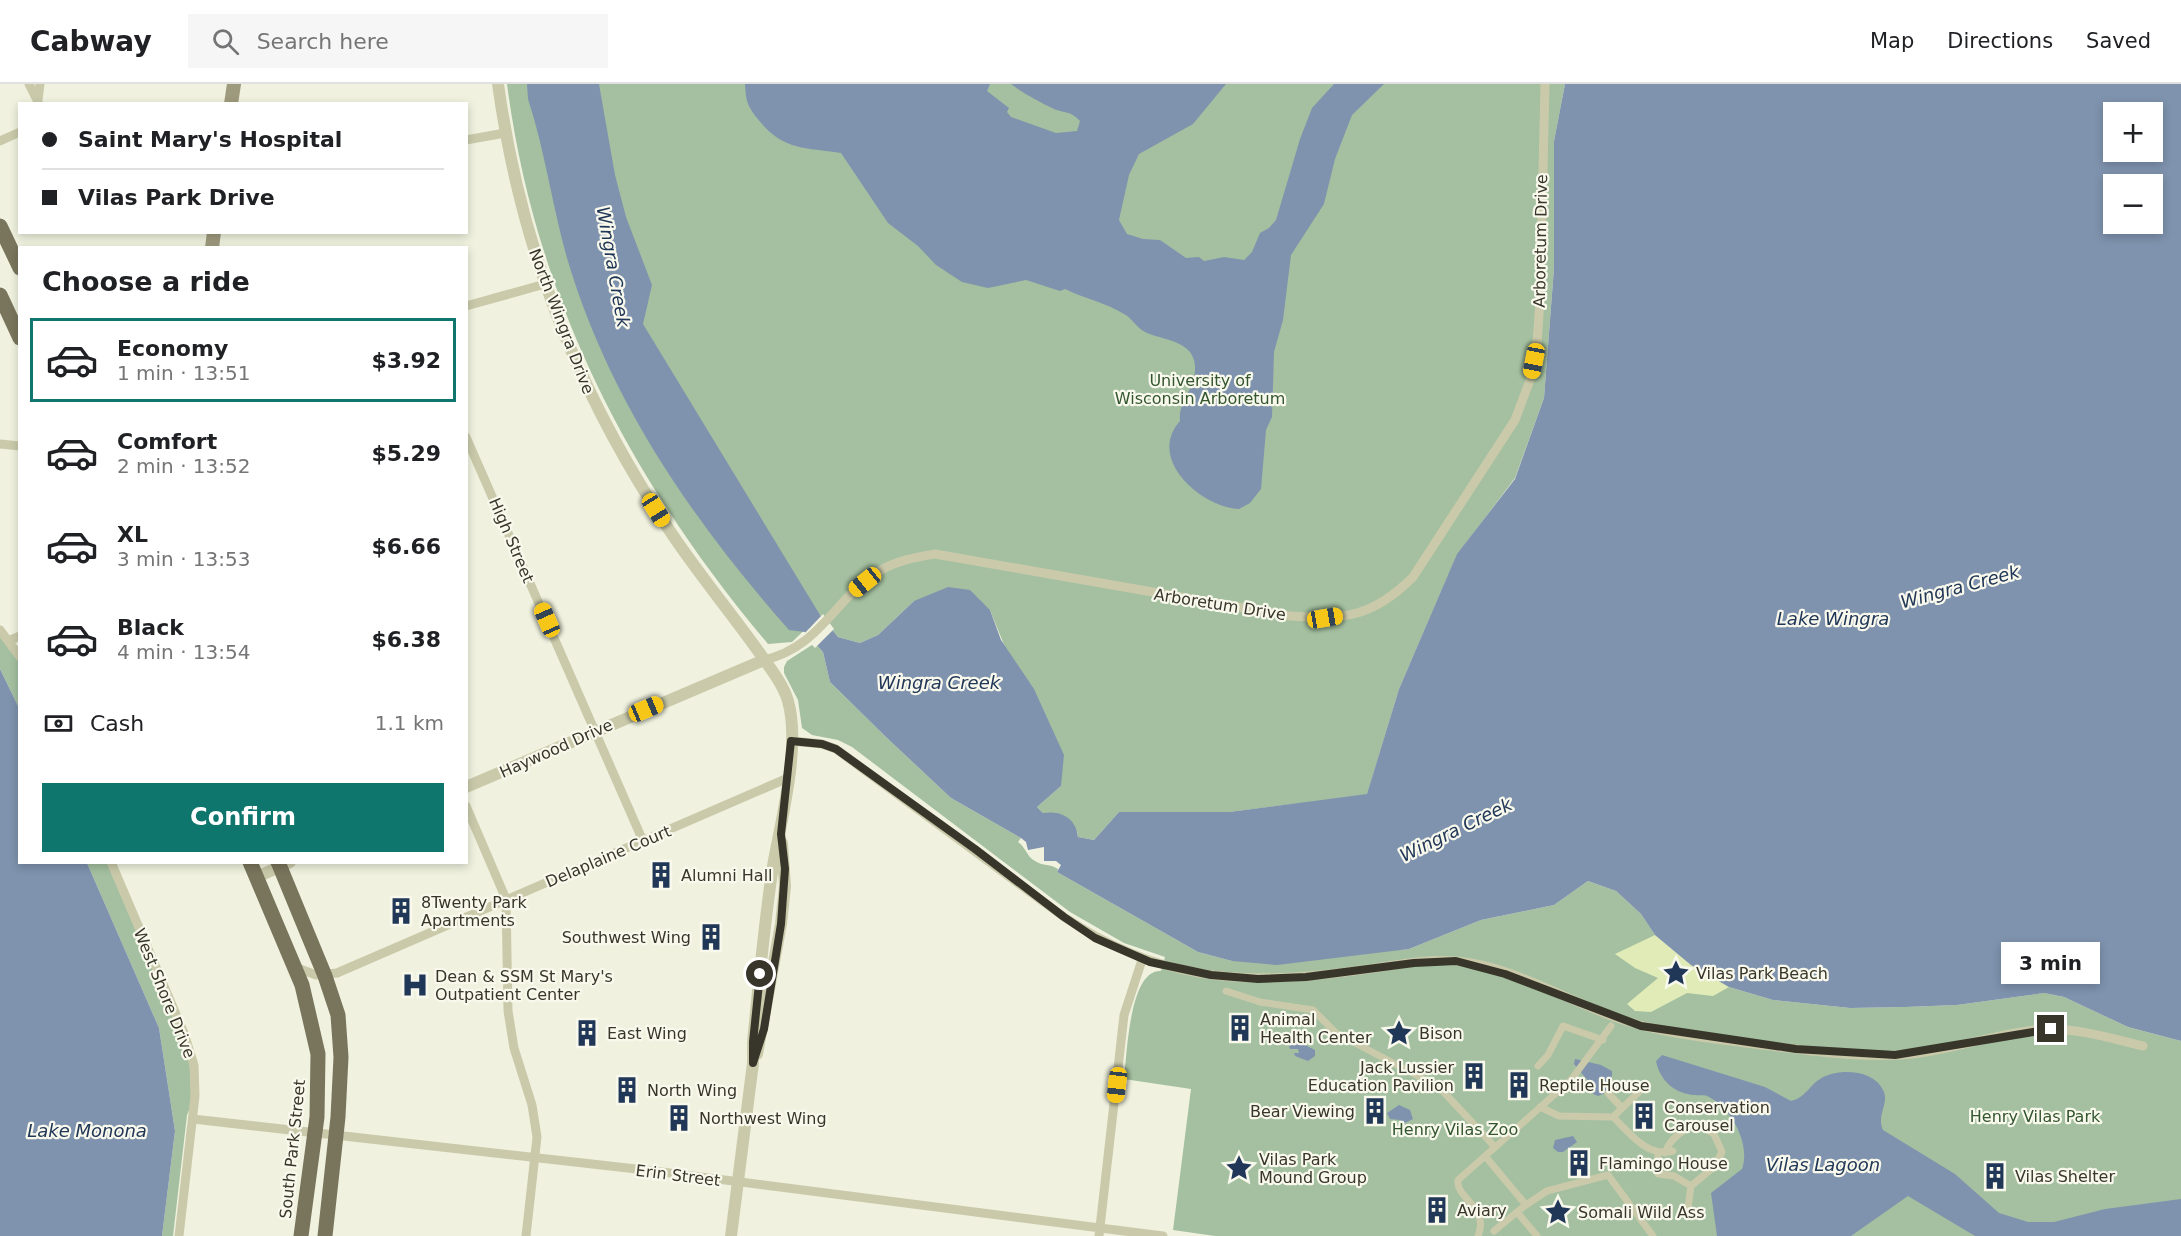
<!DOCTYPE html>
<meta charset="utf-8">
<style>
:root{--surface:#fff;--page:#f6f6f6;--text:#202124;--muted:#757577;--line:#e0e0e0;--accent:#0f766e}
body{margin:0;font-family:"DejaVu Sans",sans-serif;background:var(--page);color:var(--text);height:100vh;display:flex;flex-direction:column;font-size:22px;white-space:nowrap}
*{box-sizing:border-box;margin:0}
p{font-size:20px;color:var(--muted)}
.icon{flex:none;width:33px;height:33px;fill:none;stroke:currentColor;stroke-width:2;stroke-linecap:round;stroke-linejoin:round}
.map{position:relative;flex:1;overflow:hidden}
.sheet{position:absolute;left:18px;top:162px;width:450px;height:618px;display:flex;flex-direction:column;background:var(--surface);border-radius:0px;box-shadow:0 3px 9px #0003}
.sheet>*{flex:none}
.top-card{position:absolute;left:18px;top:18px;width:450px;height:132px;border-radius:0px;box-shadow:0 3px 9px #0003;display:grid;align-content:center;height:132px;padding:0 24px;background:var(--surface)}
.fabs{position:absolute;left:2103px;top:18px;display:grid;gap:12px}
.fabs a{display:grid;place-items:center;width:60px;height:60px;border-radius:0px;background:var(--surface);box-shadow:0 3px 9px #0003;font-size:30px}
.end{position:absolute;width:27px;height:27px;margin:-14px;border:8px solid #38362a;background:#fff;box-shadow:0 0 0 3px #fff}
.from{border-radius:50%}
.bubble{position:absolute;height:42px;border-radius:0px;background:var(--surface);box-shadow:0 3px 9px #0003;font-size:20px;font-weight:800;line-height:42px;text-align:center}
.car{position:absolute;width:18px;height:36px;margin:-18px -9px;border-radius:8px;box-shadow:0 0 4px 2px #0007;background:linear-gradient(#f5c518 24%,#345 0 40%,#f5c518 0 76%,#345 0 86%,#f5c518 0)}
.top-card b{display:flex;align-items:center;gap:21px;height:57px;font-size:22px}
.top-card b+b{border-top:2px solid var(--line)}
.top-card i{width:15px;height:15px;background:var(--text)}
ul{padding:0;list-style:none}
li{display:flex;align-items:center;gap:18px;height:84px;margin:0 12px 9px;padding:0 12px;border:3px solid transparent;border-radius:0px}
li div{flex:1}
li b{display:block;font-size:22px}
li em{font-style:normal;font-weight:800}
li.on{border-color:var(--accent)}
li>.icon{width:54px;height:54px;stroke-width:1.5}
h2{padding:0 24px;font-size:27px;line-height:72px}
.pay{display:flex;align-items:center;gap:15px;height:66px;padding:0 24px;font-size:22px}
.pay p{margin-inline-start:auto}
.primary-button{display:flex;gap:12px;margin-top:auto;padding:12px 24px}
.primary-button a{flex:1;height:69px;border-radius:0px;background:var(--accent);color:#fff;font-size:24px;font-weight:800;line-height:69px;text-align:center}
header{display:flex;align-items:center;gap:36px;box-sizing:border-box;height:84px;padding:0 30px;background:var(--surface);border-bottom:2px solid var(--line)}
header strong{font-size:28px}
nav{display:flex;gap:33px;margin-inline-start:auto;font-size:21px}
.search{width:420px;height:54px;background:var(--page);display:flex;align-items:center;gap:15px;box-sizing:border-box;padding:0 21px;border-radius:0px;color:var(--muted);font-size:22px}
.map>svg:first-child{display:block}
</style>
<header>
<strong>Cabway</strong>
<div class="search"><svg class="icon" aria-label="search" viewBox="0 0 24 24"><circle cx="10" cy="10" r="6"/><path d="M15 15l6 6"/></svg>Search here</div>
<nav><a>Map</a><a>Directions</a><a>Saved</a></nav>
</header>
<div class="map">
<svg width="2181" height="1152" viewBox="0 0 2181 1152">
<rect width="100%" height="100%" fill="#f0f2df"/>
<path fill="#a4c0a0" d="M507 0H1565L1554 57V184L1544 314 1515 394 1457 471 1399 605 1367 711 1229 728H1119L1094 756 1078 753 1077 747 1043 729 1037 723 1061 702 990 526 914 517 878 551 860 559 838 553 820 531 792 558 768 560C630 396 535 215 507 0Z
M0 546 19 573V624L0 585Z
M815 559 823 568 830 598 887 654 951 714 1021 754 1018 758C1026 763 1026 772 1035 777 1042 782 1051 780 1058 785L1057 788 1198 868 1232 877 1409 865 1481 836 1554 821 1588 797 1616 807 1641 830 1655 851 1691 881 1729 903 1773 916 1850 924 1905 923 1957 921 2044 909 2064 913 2128 943 2181 957V1152H1215L1173 1146 1191 1005 1124 995C1127 972 1129 885 1161 887L1165 873 1124 859 1070 828 852 663 838 656 812 651 802 644 798 616 784 589V583L787 577Z
M87 779H111L184 949 195 1012 187 1031 173 1152H162L175 1047 159 944Z"/>
<path fill="#e1ebb8" d="M1655 851 1691 881 1729 903 1713 912 1687 909 1651 928 1635 927 1627 920 1658 894 1635 884 1615 870Z"/>
<path fill="#7f93ae" fill-rule="evenodd" d="M527 0H599L615 91 626 133 652 201 643 240 820 531 838 553 860 559 878 551 914 517 948 503 970 506 990 526 1001 556 1034 605 1064 671 1061 702 1037 723 1043 729C1061 726 1076 734 1078 753L1094 756 1119 728H1229L1367 710 1399 605 1457 470 1515 395 1544 314 1554 184V57L1565 0H2181V957L2128 943 2064 913 2044 909 1957 921 1905 923 1850 924 1773 916 1729 903 1691 881 1655 851 1641 830 1616 807 1588 797 1554 821 1481 836 1409 865 1277 881 1232 877 1198 868 1057 788 1061 781 1056 777H1044V763L1028 766 1026 758 1021 754 951 714 887 654 830 598 823 568 805 548 789 546C692 436 609 316 567 174 552 121 545 67 528 15ZM2114 28H2152V68H2114ZM2114 100H2152V140H2114Z
M745 0H990L987 7 1009 24 1007 28 1011 33 1056 49 1077 47 1080 37C1071 27 1064 29 1054 25 1038 17 1024 10 1011 0H1226L1193 40 1139 70 1129 91 1119 136 1127 150 1143 155 1160 156 1186 174 1199 173 1204 177 1224 173 1244 176 1252 168 1260 149 1269 144 1276 136 1300 55 1312 24 1334 0H1384L1352 31 1335 75 1324 120 1291 171 1283 236 1274 268 1272 333 1266 346 1261 405 1250 419 1239 425C1201 423 1146 375 1180 337 1178 315 1196 306 1195 282 1194 256 1161 256 1145 248 1136 243 1132 234 1124 230 1107 219 1083 214 1065 205L1060 207 1026 196 988 204 962 198 936 181 918 162 888 139 841 69C802 63 783 67 757 34 747 21 746 17 745 0Z
M0 585 19 624 20 778 87 779 159 944 175 1047 162 1152H0Z
M1301 959 1315 966V972L1308 977 1295 972 1294 969H1299L1298 965H1290L1289 962Z
M1662 971 1765 1003 1791 1017C1805 1014 1809 1002 1820 995 1837 984 1873 985 1883 1006 1890 1019 1876 1031 1883 1046L1955 1090 1999 1129 2028 1138H2054L2105 1125 2181 1115V1152H1975L1908 1112 1851 1152H1717L1711 1109 1742 1085C1751 1060 1731 1024 1709 1013 1704 1010 1701 1012 1695 1011 1675 1010 1660 997 1656 977Z
M1575 975 1601 981 1612 987V1001L1608 1008 1598 1012 1593 1010 1590 999 1574 980Z
M1399 1021 1410 1026 1413 1035 1403 1040 1400 1036 1390 1035 1387 1029Z
M1573 1052 1577 1058 1563 1068H1558L1553 1064 1555 1056Z"/>
<path fill="#f0f2df" d="M823 530 834 545 815 564 803 551Z"/>
<g fill="none" stroke-linecap="round" stroke-linejoin="round">
<path stroke="#cacaab" stroke-width="7" d="M1226 907 1260 918 1313 926 1336 949 1439 1003 1495 1063
M1538 982 1548 971 1563 942 1603 956
M1608 1009 1622 1024
M1540 1023 1559 1032 1613 1033C1630 1049 1647 1074 1673 1067
M1613 1033 1642 1005
M1658 1070V1090L1674 1092 1691 1102 1714 1083 1722 1068 1714 1050 1700 1041C1685 1043 1670 1054 1665 1069
M1485 1072 1526 1121 1517 1128 1537 1152
M1526 1121 1547 1107 1608 1091 1653 1152
M1688 1124 1691 1102
M1494 1147 1517 1128
M1478 1152C1490 1123 1455 1114 1458 1096L1571 996 1611 942"/>
<path stroke="#cacaab" stroke-width="9" d="M29 0 39 20
M38 16 40 0
M466 56 505 49
M0 57 20 48
M466 222 545 200
M466 353 643 757
M0 360 20 362
M0 546 20 573
M8 557 20 552
M764 576C818 564 832 519 875 490 893 477 913 474 935 470L1290 532C1345 536 1373 533 1413 493L1515 336 1530 296 1537 259 1540 216 1545 0
M791 657 822 660 836 665 1064 833C1157 895 1237 902 1346 888 1383 884 1420 874 1457 877 1512 882 1564 915 1614 933 1661 950 1713 955 1762 961 1811 967 1864 975 1913 970 1957 965 2007 946 2050 945 2081 945 2113 955 2143 962
M466 722 506 815 508 927 514 964 532 1021 537 1053 526 1152
M111 778 184 949 194 981 195 1012 179 1152
M295 883 316 891 337 889 788 694
M193 1035 654 1087 1163 1152
M1099 1152 1124 931 1142 876"/>
<path stroke="#cacaab" stroke-width="12" d="M498 0C520 160 575 303 664 438 692 482 726 522 756 564 767 580 783 599 788 617 801 663 781 736 773 782 764 840 759 899 753 958V979L731 1152
M466 703 764 576
M257 793 290 778
M757 970 781 840 785 802 782 759"/>
<path stroke="#9d9a7d" stroke-width="14" d="M231 20 234 0
M212 164 214 148"/>
<path stroke="#79755c" stroke-width="15" d="M0 142 20 184
M0 211 20 254
M250 778 302 901 318 970 317 1033 301 1152
M278 778 325 892 338 931 341 973 338 1033 325 1152"/>
</g>
<g fill="none" stroke-linecap="round" stroke-linejoin="round">
<path stroke="#38362a" stroke-width="8" d="M760 890 753 958V979L764 945 781 840 785 785 781 750 791 657 822 660 836 665 975 765 1064 833 1095 854 1150 878 1211 891 1258 895 1306 893 1414 879 1456 877 1505 890 1641 942 1796 965 1895 971 2051 945"/>
</g>
<defs>
<symbol id="building-bare" viewBox="-9 -9 18 18"><path d="M-4-6H4V6H1V3H-1V6H-4ZM-2.5-4.3h1.7v1.8h-1.7ZM.8-4.3h1.7v1.8H.8ZM-2.5-1h1.7V.8h-1.7ZM.8-1h1.7V.8H.8Z" fill="#213758" stroke="#f8f9ec" stroke-width="2.5" paint-order="stroke"/></symbol>
<symbol id="sight-bare" viewBox="-9 -9 18 18"><path d="M0-6L1.8-2.2L6-1.7L2.9 1.2L3.7 5.4L0 3.3L-3.7 5.4L-2.9 1.2L-6-1.7L-1.8-2.2Z" fill="#213758" stroke="#f8f9ec" stroke-width="2.5" paint-order="stroke"/></symbol>
<symbol id="hospital-bare" viewBox="-9 -9 18 18"><path d="M-5-5h3v3.5h4V-5h3V5h-3V1.5h-4V5h-3Z" fill="#213758" stroke="#f8f9ec" stroke-width="2.5" paint-order="stroke"/></symbol>
</defs>
<g fill-rule="evenodd">
<use href="#building-bare" x="642" y="772" width="38" height="38"/>
<use href="#building-bare" x="382" y="808" width="38" height="38"/>
<use href="#building-bare" x="692" y="834" width="38" height="38"/>
<use href="#sight-bare" x="1657" y="870" width="38" height="38"/>
<use href="#hospital-bare" x="396" y="882" width="38" height="38"/>
<use href="#building-bare" x="1221" y="925" width="38" height="38"/>
<use href="#building-bare" x="568" y="930" width="38" height="38"/>
<use href="#sight-bare" x="1380" y="930" width="38" height="38"/>
<use href="#building-bare" x="1455" y="973" width="38" height="38"/>
<use href="#building-bare" x="1500" y="982" width="38" height="38"/>
<use href="#building-bare" x="608" y="987" width="38" height="38"/>
<use href="#building-bare" x="1356" y="1008" width="38" height="38"/>
<use href="#building-bare" x="1625" y="1013" width="38" height="38"/>
<use href="#building-bare" x="660" y="1015" width="38" height="38"/>
<use href="#building-bare" x="1560" y="1060" width="38" height="38"/>
<use href="#sight-bare" x="1220" y="1065" width="38" height="38"/>
<use href="#building-bare" x="1976" y="1073" width="38" height="38"/>
<use href="#building-bare" x="1418" y="1107" width="38" height="38"/>
<use href="#sight-bare" x="1539" y="1109" width="38" height="38"/>
</g>
<g text-anchor="middle" stroke-width="4.5" stroke-linejoin="round" paint-order="stroke">
<g font-size="16" fill="#38362a" stroke="#f8f9ec">
<text transform="translate(1540 157) rotate(-89)" y="6">Arboretum Drive</text>
<text transform="translate(562 237) rotate(69)" y="6">North Wingra Drive</text>
<text transform="translate(512 456) rotate(67)" y="6">High Street</text>
<text transform="translate(1220 520) rotate(9)" y="6">Arboretum Drive</text>
<text transform="translate(556 664) rotate(-24)" y="6">Haywood Drive</text>
<text transform="translate(608 772) rotate(-23)" y="6">Delaplaine Court</text>
<text transform="translate(165 909) rotate(68)" y="6">West Shore Drive</text>
<text transform="translate(292 1065) rotate(-84)" y="6">South Park Street</text>
<text transform="translate(678 1091) rotate(7)" y="6">Erin Street</text>
</g>
<g font-size="16" fill="#33552f" stroke="#f8f9ec">
<text x="1200" y="302">University of<tspan x="1200" dy="18">Wisconsin Arboretum</tspan></text>
<text x="2035" y="1038">Henry Vilas Park</text>
<text x="1455" y="1051">Henry Vilas Zoo</text>
</g>
<g font-size="16" fill="#38362a" stroke="#f8f9ec" text-anchor="start">
<text x="681" y="797">Alumni Hall</text>
<text x="421" y="824">8Twenty Park<tspan x="421" dy="18">Apartments</tspan></text>
<text x="691" y="859" text-anchor="end">Southwest Wing</text>
<text x="1696" y="895">Vilas Park Beach</text>
<text x="435" y="898">Dean &amp; SSM St Mary's<tspan x="435" dy="18">Outpatient Center</tspan></text>
<text x="1260" y="941">Animal<tspan x="1260" dy="18">Health Center</tspan></text>
<text x="607" y="955">East Wing</text>
<text x="1419" y="955">Bison</text>
<text x="1454" y="989" text-anchor="end">Jack Lussier<tspan x="1454" dy="18">Education Pavilion</tspan></text>
<text x="1539" y="1007">Reptile House</text>
<text x="647" y="1012">North Wing</text>
<text x="1664" y="1029">Conservation<tspan x="1664" dy="18">Carousel</tspan></text>
<text x="1355" y="1033" text-anchor="end">Bear Viewing</text>
<text x="699" y="1040">Northwest Wing</text>
<text x="1259" y="1081">Vilas Park<tspan x="1259" dy="18">Mound Group</tspan></text>
<text x="1599" y="1085">Flamingo House</text>
<text x="2015" y="1098">Vilas Shelter</text>
<text x="1457" y="1132">Aviary</text>
<text x="1578" y="1134">Somali Wild Ass</text>
</g>
<g font-size="18" font-style="italic" fill="#213758" stroke="#f8f9ec">
<text transform="translate(613 183) rotate(80)" y="6">Wingra Creek</text>
<text transform="translate(1960 503) rotate(-15)" y="6">Wingra Creek</text>
<text x="1833" y="541">Lake Wingra</text>
<text x="939" y="605">Wingra Creek</text>
<text transform="translate(1456 746) rotate(-26)" y="6">Wingra Creek</text>
<text x="87" y="1053">Lake Monona</text>
<text x="1823" y="1087">Vilas Lagoon</text>
</g>
</g>
</svg>
<div class="fabs">
<a>+</a>
<a>−</a>
</div>
<i class="end from" style="left:760px;top:890px"></i>
<i class="end" style="left:2051px;top:945px"></i>
<div class="bubble" style="left:2001px;top:858px;width:99px">3 min</div>
<i class="car" style="left:1534px;top:277px;rotate:191deg"></i>
<i class="car" style="left:656px;top:426px;rotate:148deg"></i>
<i class="car" style="left:865px;top:498px;rotate:231deg"></i>
<i class="car" style="left:1325px;top:534px;rotate:81deg"></i>
<i class="car" style="left:547px;top:536px;rotate:336deg"></i>
<i class="car" style="left:646px;top:625px;rotate:67deg"></i>
<i class="car" style="left:1117px;top:1001px;rotate:187deg"></i>
<div class="top-card">
<b><i class="from"></i>Saint Mary's Hospital</b>
<b><i></i>Vilas Park Drive</b>
</div>
<section class="sheet">
<h2>Choose a ride</h2>
<ul>
<li class="on"><svg class="icon" aria-label="car" viewBox="0 0 24 24"><path d="M5 17H2v-5l4-1 3-4h7l3 4 3 1v5h-3M9 17h6M6 11h13"/><circle cx="7" cy="17" r="2"/><circle cx="17" cy="17" r="2"/></svg><div><b>Economy</b><p>1 min · 13:51</p></div><em>$3.92</em></li>
<li><svg class="icon" aria-label="car" viewBox="0 0 24 24"><path d="M5 17H2v-5l4-1 3-4h7l3 4 3 1v5h-3M9 17h6M6 11h13"/><circle cx="7" cy="17" r="2"/><circle cx="17" cy="17" r="2"/></svg><div><b>Comfort</b><p>2 min · 13:52</p></div><em>$5.29</em></li>
<li><svg class="icon" aria-label="car" viewBox="0 0 24 24"><path d="M5 17H2v-5l4-1 3-4h7l3 4 3 1v5h-3M9 17h6M6 11h13"/><circle cx="7" cy="17" r="2"/><circle cx="17" cy="17" r="2"/></svg><div><b>XL</b><p>3 min · 13:53</p></div><em>$6.66</em></li>
<li><svg class="icon" aria-label="car" viewBox="0 0 24 24"><path d="M5 17H2v-5l4-1 3-4h7l3 4 3 1v5h-3M9 17h6M6 11h13"/><circle cx="7" cy="17" r="2"/><circle cx="17" cy="17" r="2"/></svg><div><b>Black</b><p>4 min · 13:54</p></div><em>$6.38</em></li>
</ul>
<div class="pay"><svg class="icon" aria-label="cash" viewBox="0 0 24 24"><path d="M3 7h18v10H3z"/><circle cx="12" cy="12" r="2"/></svg>Cash<p>1.1 km</p></div>
<div class="primary-button"><a>Confirm</a></div>
</section>
</div>
